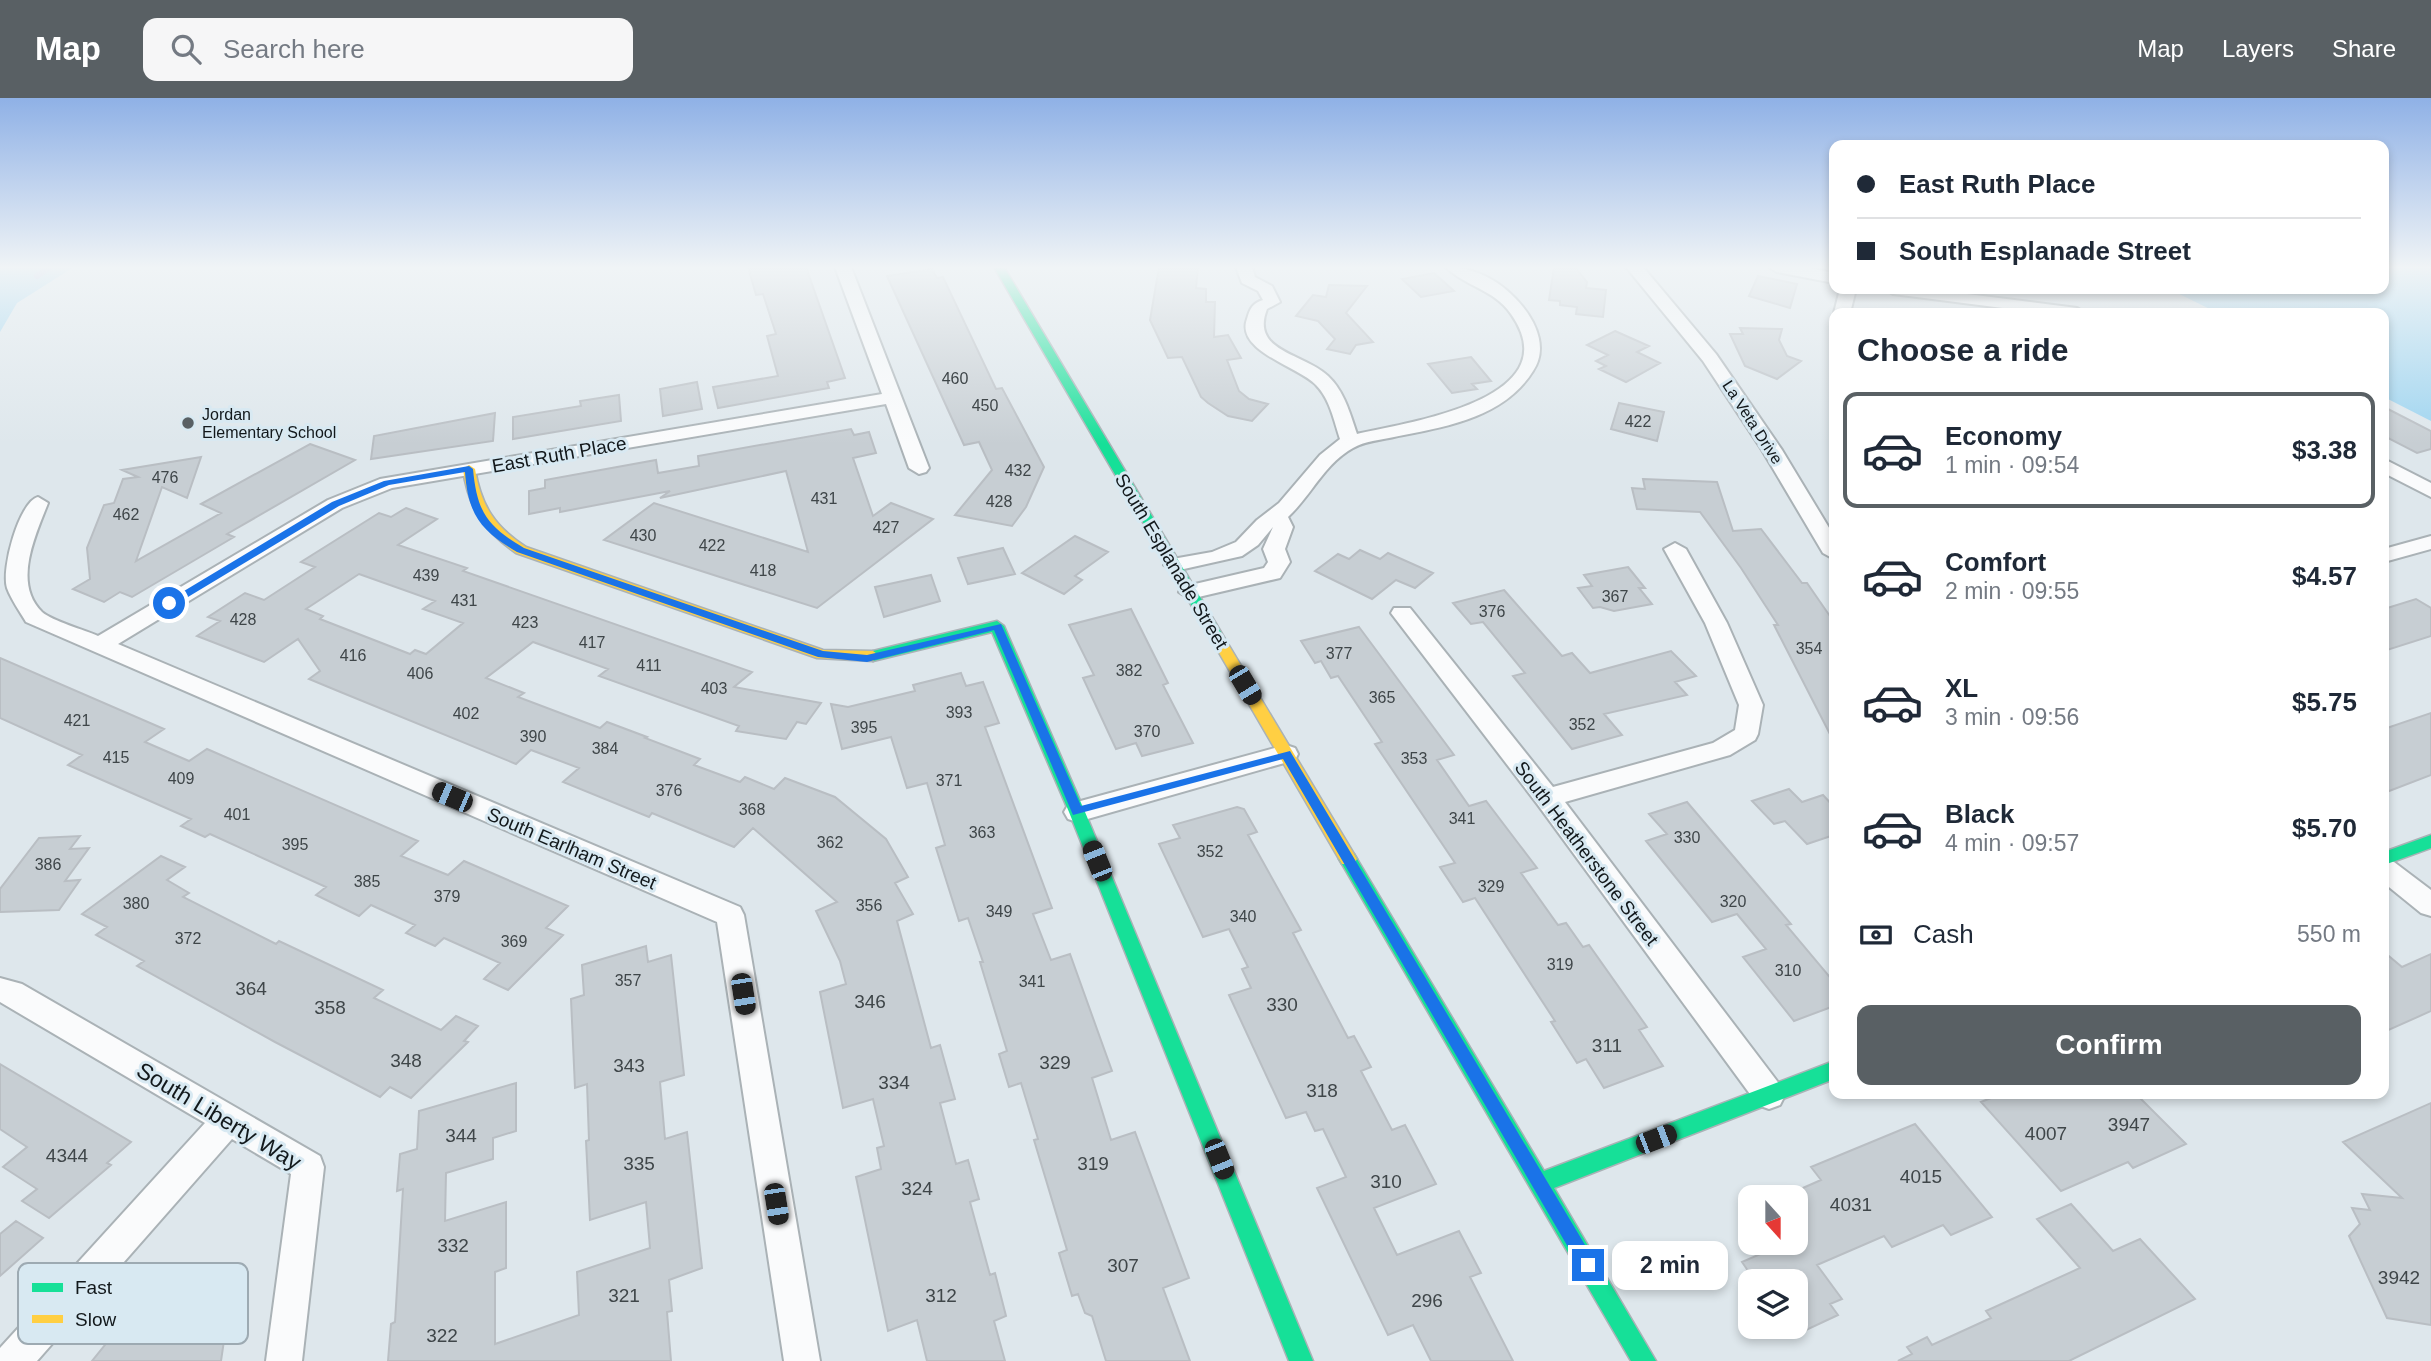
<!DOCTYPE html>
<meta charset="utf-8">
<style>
:root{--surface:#fff;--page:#f6f6f7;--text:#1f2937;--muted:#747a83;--line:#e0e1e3;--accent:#596064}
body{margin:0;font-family:Arial,sans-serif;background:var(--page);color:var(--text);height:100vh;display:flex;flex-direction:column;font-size:26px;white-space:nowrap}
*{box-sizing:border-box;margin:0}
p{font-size:23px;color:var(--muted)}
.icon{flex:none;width:38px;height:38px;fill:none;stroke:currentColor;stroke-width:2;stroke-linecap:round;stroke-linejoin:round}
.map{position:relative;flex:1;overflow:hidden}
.side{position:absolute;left:1829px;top:210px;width:560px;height:791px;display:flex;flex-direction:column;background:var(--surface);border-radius:14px;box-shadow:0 4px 10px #0003}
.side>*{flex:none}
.hud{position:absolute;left:1829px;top:42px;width:560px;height:154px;border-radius:14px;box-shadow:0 4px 10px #0003;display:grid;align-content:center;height:154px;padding:0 28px;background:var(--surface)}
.needle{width:46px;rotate:159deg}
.fabs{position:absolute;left:1738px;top:1087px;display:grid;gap:14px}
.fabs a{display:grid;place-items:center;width:70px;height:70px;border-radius:14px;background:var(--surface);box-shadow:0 4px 10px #0003;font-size:35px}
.end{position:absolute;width:32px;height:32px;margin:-16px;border:9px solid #1a73e8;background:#fff;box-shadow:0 0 0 4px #fff}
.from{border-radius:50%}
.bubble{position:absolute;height:49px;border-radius:14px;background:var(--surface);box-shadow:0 4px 10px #0003;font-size:23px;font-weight:700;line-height:49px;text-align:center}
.car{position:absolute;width:21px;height:42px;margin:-21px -10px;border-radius:9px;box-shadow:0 0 5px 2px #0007;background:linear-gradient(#222 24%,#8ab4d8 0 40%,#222 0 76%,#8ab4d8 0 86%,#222 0)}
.hud b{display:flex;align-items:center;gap:24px;height:66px;font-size:26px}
.hud b+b{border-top:2px solid var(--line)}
.hud i{width:18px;height:18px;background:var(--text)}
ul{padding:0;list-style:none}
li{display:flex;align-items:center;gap:21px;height:116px;margin:0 14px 10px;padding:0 14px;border:4px solid transparent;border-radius:14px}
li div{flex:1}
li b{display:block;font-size:26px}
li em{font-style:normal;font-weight:700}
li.selected{border-color:var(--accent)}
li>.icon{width:63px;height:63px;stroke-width:1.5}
h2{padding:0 28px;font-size:32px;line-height:84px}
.pay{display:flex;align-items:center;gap:18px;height:77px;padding:0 28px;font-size:26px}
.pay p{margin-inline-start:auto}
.cta{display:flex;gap:14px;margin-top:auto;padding:14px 28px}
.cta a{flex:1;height:80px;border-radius:14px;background:var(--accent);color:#fff;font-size:28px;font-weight:700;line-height:80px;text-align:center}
header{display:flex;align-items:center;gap:42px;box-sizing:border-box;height:98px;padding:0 35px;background:var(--accent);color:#fff}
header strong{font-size:33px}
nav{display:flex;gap:38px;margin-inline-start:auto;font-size:24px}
.search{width:490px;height:63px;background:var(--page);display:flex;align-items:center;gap:18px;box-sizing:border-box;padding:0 24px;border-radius:14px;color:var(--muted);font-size:26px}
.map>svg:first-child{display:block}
</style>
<header>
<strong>Map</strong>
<div class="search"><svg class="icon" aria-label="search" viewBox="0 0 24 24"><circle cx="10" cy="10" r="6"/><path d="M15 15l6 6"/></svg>Search here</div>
<nav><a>Map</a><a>Layers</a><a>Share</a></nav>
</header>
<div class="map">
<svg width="2431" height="1263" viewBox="0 0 2431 1263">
<rect width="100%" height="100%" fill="#dee7ec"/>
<path fill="#9dd4f0" d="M0 169H74L17 205 0 234Z
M2384 169H2431V323L2384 299V215H2218L2169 191H2384Z"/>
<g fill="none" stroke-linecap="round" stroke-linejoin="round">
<path stroke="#a9ace4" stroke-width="6" d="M37 178 50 169"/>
</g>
<path fill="#c7ced3" stroke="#b9bec3" stroke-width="2" fill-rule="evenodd" d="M748 169H806L845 280 827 284 829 290 718 310 713 289 778 278 767 238 776 236 763 196 756 197Z
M1159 169H1198L1196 190 1206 191V204H1215L1214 239 1228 237 1241 260 1227 262 1239 293 1249 301 1268 306 1252 323 1228 318 1208 305 1201 299 1182 259 1168 260 1150 222Z
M1554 169H1575L1587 184 1586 190 1606 192 1603 219 1576 216 1577 209 1560 207V203L1549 202Z
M932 171 937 180 943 179 996 291 1002 290 1044 369 1026 409 1012 428 955 417 992 372 979 344 964 347 887 178Z
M1434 175 1454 193 1421 199 1402 181Z
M1758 178 1797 186 1790 210 1749 198Z
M1329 187 1367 188 1346 215 1373 244 1356 247 1350 256 1327 251 1335 241 1318 223 1296 218 1313 197 1326 199Z
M1740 230 1782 231 1779 242 1787 258 1801 263 1777 281 1745 268 1730 236H1743Z
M1615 233 1649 248 1637 254 1660 265 1626 284 1599 271 1606 268 1596 263 1608 257 1587 247Z
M1471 259 1491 283 1472 286 1477 291 1452 295 1428 266Z
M697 284 702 311 663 318 660 291Z
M619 297 621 323 513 341V319L581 308 580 303Z
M1619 305 1664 314 1657 343 1611 331Z
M2384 309 2431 333V351L2417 355 2384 338Z
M495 315 493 343 371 361 374 338Z
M851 331 854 337 869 334 876 355 853 360 873 418 891 405 933 421 817 510 604 442 654 405 808 454 786 373 660 400 670 393 560 414V410L529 416V393L545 390V382L656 362 658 375 699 368 698 358Z
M310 346 355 362 227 436 234 439 132 499 120 494 104 504 73 491 90 481 87 450 104 407 114 405 123 381 138 379 122 372 201 359 187 400 162 389 136 463 221 415 201 406Z
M1643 381 1717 384 1733 433 1761 431 1802 485H1807L1834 524V644L1774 527H1778L1741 470 1700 414 1637 411 1632 390 1645 391Z
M406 410 437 421 398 447 467 470 463 473 752 574 734 589 821 605 806 626 797 624 786 641 736 633 739 628 599 578 608 571 533 544 486 580 524 595 518 599 600 630 607 624 647 639 645 640 700 661 694 667 740 684 745 679 774 691 785 680 835 699 886 741 908 779 895 785 913 816 897 823 931 950 940 947 955 1001 940 1005 956 1066 968 1062 979 1101 970 1104 990 1177 995 1175 1006 1218 994 1223 1005 1263H927L917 1222 888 1233 856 1079 881 1071 877 1050 884 1048 873 1001 843 1010 820 894 846 886 840 863 816 813 837 804 753 730 734 749 652 715 649 719 563 684 579 670 531 652 516 666 338 593 309 581 320 573 298 541 264 564 197 538 220 523 208 519 245 495 264 502 315 469 301 464 379 415 391 419ZM359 476 435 503 423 511 463 525 426 556 415 552 410 556 320 521 323 518 306 511Z
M1075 438 1108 454 1075 478 1082 482 1064 496 1022 475Z
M1003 450 1015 476 968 486 958 460Z
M1360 452 1380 461 1388 455 1433 475 1415 490 1396 482 1372 501 1315 473 1338 456 1349 461Z
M1628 469 1645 490H1639L1652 506 1614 513 1600 509 1593 510 1578 490 1592 488 1584 477Z
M931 477 940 503 884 519 875 489Z
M1504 492 1562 558 1572 555 1590 575 1671 553 1696 578 1675 584 1687 597 1604 616 1622 637 1572 651 1513 578 1525 575 1483 524 1471 526 1453 505Z
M2416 501 2431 510V538L2384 553V511Z
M1131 511 1168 585 1163 587 1193 645 1142 658 1136 645 1116 651 1083 580 1094 577 1069 527Z
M1359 529 1454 657 1437 662 1469 708 1486 703 1518 745 1537 770 1521 775 1558 827 1566 825 1583 849 1589 847 1647 929 1639 932 1663 968 1604 990 1586 961 1577 965 1551 924 1555 923 1475 800 1463 804 1440 769 1455 765 1375 646 1382 644 1338 578 1331 580 1321 563 1315 565 1301 543Z
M0 560 164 631 145 644 189 663 207 651 418 743 401 758 448 777 464 763 568 808 546 830 563 837 508 892 484 881 500 865 444 840 435 848 406 835 415 827 371 807 359 818 316 797 326 789 210 736 205 739 181 728 191 721 68 667 82 657 0 620Z
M961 575 966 588 983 584 999 625 985 629 1052 810 1033 816 1051 862 1070 856 1112 973 1092 980 1111 1042 1135 1034 1189 1180 1163 1190 1190 1263H1106L1092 1218 1085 1215 1078 1196 1072 1198 1059 1155 1067 1152 1034 1042 1038 1041 1021 985 1009 989 999 956 1007 953 980 864H983L968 820 959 823 936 750 945 747 927 685 907 690 891 639 842 651 831 606 848 609 915 593 913 587Z
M2431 615V677L2384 695V631Z
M1789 691 1802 704 1823 697 1834 709V737L1807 746 1785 723 1774 726 1752 703Z
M1687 704 1791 826 1786 827 1834 884V908L1794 923 1743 859 1766 851 1737 816 1712 824 1646 743 1667 736 1649 716Z
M1237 709 1244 711 1257 734 1248 737 1301 832 1293 835 1348 940 1354 938 1371 969 1361 973 1392 1032 1405 1027 1436 1086 1374 1110 1397 1157 1459 1133 1481 1175 1470 1179 1513 1263H1431L1413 1227 1388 1237 1317 1090 1346 1079 1323 1031 1315 1033 1306 1014 1286 1020 1229 897 1251 890 1242 871 1248 869 1229 831 1203 839 1159 746 1180 740 1173 727Z
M80 738 70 751 89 750 65 783 80 782 59 812 0 814V791L39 740Z
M161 758 185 769 167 782 189 795 183 799 276 846 279 843 383 892 374 900 441 932 456 918 478 928 464 943 468 944 411 1000 390 989 380 999 275 944 137 868 144 863 96 837 107 829 82 816Z
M646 848 648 864 671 857 684 977 660 984 665 1041 687 1034 702 1170 669 1182 672 1213 667 1214 671 1263H388L391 1226 395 1224 403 1091 397 1093 400 1056 417 1051 419 1013 516 985V1033L493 1040V1061L446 1075 445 1123 506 1104V1170L495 1174V1246L579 1217 577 1174 650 1150 646 1104 590 1122 586 1043 589 1042 587 986 575 990 571 901 584 897 582 867Z
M2384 854 2402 869 2431 856V913L2384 934Z
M0 966 131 1044 107 1065 111 1067 49 1120 22 1103 37 1091 3 1069 27 1049 0 1031Z
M2001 996H2136L2186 1046 2133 1070 2128 1064 2061 1093 1981 1004Z
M2431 1005V1227L2387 1220 2349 1138 2360 1126 2352 1110 2370 1112 2362 1096 2402 1100 2343 1044Z
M1915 1026 1992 1119 1951 1137 1943 1127 1892 1149 1884 1138 1817 1167 1842 1201 1830 1206 1838 1217 1804 1233 1796 1220V1183H1755L1742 1164 1788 1144H1796V1093L1821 1082 1811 1069Z
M2071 1106 2113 1153 2140 1141 2195 1201 2069 1263H1898L1912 1256 1907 1249 1927 1239 1932 1247 1991 1220 1986 1213 2080 1170 2037 1121Z
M16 1123 43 1140 0 1178V1136Z
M208 1198 206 1209 230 1202 221 1263H92L125 1222Z"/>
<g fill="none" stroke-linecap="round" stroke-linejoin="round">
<defs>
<path id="street" d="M835 169H851L929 370 926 374 919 376 909 370 886 306 392 390 342 410 118 546 740 809 744 817 820 1263H784L717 824 26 524C20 514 11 501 7 490 1 471 19 404 38 399L48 405C36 436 12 485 42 514 52 523 85 532 98 538L328 402 380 381 882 296Z
M1236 169H1252L1255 179 1272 188 1280 204 1267 211C1250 254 1304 255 1328 278 1344 293 1350 315 1357 336 1405 325 1572 302 1511 216 1494 191 1464 188 1446 169 1477 169 1504 185 1523 209 1538 228 1547 252 1533 273 1504 320 1444 329 1394 339 1381 342 1364 343 1353 350 1324 366 1311 398 1288 419L1293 429 1285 451 1290 464 1280 480 1190 501 1179 494 1182 489 1264 470 1268 464 1263 451 1273 429 1258 447 1242 458 1175 473 1164 467 1167 462 1212 454 1236 444 1257 422 1279 405 1320 357 1340 341C1334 323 1330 301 1316 287 1299 269 1235 253 1247 221 1250 210 1253 205 1263 202L1258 193 1242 185Z
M1626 169H1643L1716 256 1782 352 1834 438V461L1823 455 1762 352 1703 263Z
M1769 169H1803L1834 175V185L1777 174Z
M1840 191H1856L1850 215H1834Z
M1885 191H1928L2077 210 2085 215H2041L1893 196Z
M2384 361 2431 385V399L2384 375Z
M2431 438V451L2384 464V451Z
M1675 445 1686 451 1727 525 1763 607 1758 636 1755 642 1730 657 1565 704 1780 987 1785 997 1780 1007 1769 1011 1758 1007 1538 707 1391 515 1394 510H1410L1553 689 1713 645 1735 632 1739 607 1705 525 1664 451Z
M1286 647 1295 650 1298 656 1295 662 1077 724 1068 721 1064 714 1068 707 1077 704Z
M2384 761 2394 764 2431 792V818L2421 815 2384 785Z
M0 880 22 886 320 1058 324 1069 302 1263H266L291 1076 232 1041 37 1263H0V1250L205 1025 0 904Z"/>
<path id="fast" d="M994 169H1004L1228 546 1226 549 1221 551 1214 546Z
M997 523 1004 528 1085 714 1313 1263H1289L1069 714 992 534 873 563 866 558 873 553Z
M2431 737V750L2384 767V754Z
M1348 754 1354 756 1544 1073 1834 963V981L1554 1090 1656 1263H1631L1342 766 1339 761 1342 756Z"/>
<path id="slow" d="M469 367 475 371C481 408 495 429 526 449L823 552 873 553 880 558 873 563 817 560 516 455C484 433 468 409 463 371Z
M1221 541 1228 546 1357 761 1354 766H1342L1214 546Z"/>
</defs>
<use href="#street" stroke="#aab2b6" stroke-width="4"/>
<use href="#fast" stroke="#aab2b6" stroke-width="3"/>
<use href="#slow" stroke="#aab2b6" stroke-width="3"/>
<use href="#street" fill="#fafbfc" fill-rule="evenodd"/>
<use href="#fast" fill="#16e098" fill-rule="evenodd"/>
<use href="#slow" fill="#ffcf43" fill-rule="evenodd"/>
</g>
<linearGradient id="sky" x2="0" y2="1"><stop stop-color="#8fb1e6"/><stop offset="0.49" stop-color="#f0f4f6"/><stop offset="1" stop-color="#f0f4f6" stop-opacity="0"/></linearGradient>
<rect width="2431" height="346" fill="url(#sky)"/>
<path fill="#1a73e8" d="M469 368 473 371C477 414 487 428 524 450L823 553 867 557 1001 526 1081 708 1290 653 1594 1162V1173H1582L1283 661 1073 717 994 532 867 564 818 559 517 454C481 433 468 417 465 374L389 387 339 408 173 508 164 505 332 404 384 383Z"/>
<circle fill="#596064" stroke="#d8e9f2" stroke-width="2.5" cx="188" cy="325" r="7"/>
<g text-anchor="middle" stroke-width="6" stroke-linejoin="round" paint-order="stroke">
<g font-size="16" fill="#3f4649">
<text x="955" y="286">460</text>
<text x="985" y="313">450</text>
<text x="1638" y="329">422</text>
<text x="1018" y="378">432</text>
<text x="165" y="385">476</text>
<text x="824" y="406">431</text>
<text x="999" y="409">428</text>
<text x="126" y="422">462</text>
<text x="886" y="435">427</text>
<text x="643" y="443">430</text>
<text x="712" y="453">422</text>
<text x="763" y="478">418</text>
<text x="426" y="483">439</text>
<text x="1615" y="504">367</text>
<text x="464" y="508">431</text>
<text x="1492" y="519">376</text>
<text x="243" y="527">428</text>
<text x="525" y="530">423</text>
<text x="592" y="550">417</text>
<text x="1809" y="556">354</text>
<text x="1339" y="561">377</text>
<text x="353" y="563">416</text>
<text x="649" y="573">411</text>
<text x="1129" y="578">382</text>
<text x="420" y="581">406</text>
<text x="714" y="596">403</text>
<text x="1382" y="605">365</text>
<text x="959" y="620">393</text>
<text x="466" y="621">402</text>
<text x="77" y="628">421</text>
<text x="1582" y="632">352</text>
<text x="864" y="635">395</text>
<text x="1147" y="639">370</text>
<text x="533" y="644">390</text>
<text x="605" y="656">384</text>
<text x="116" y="665">415</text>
<text x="1414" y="666">353</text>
<text x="181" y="686">409</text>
<text x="949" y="688">371</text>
<text x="669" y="698">376</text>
<text x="752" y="717">368</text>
<text x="237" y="722">401</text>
<text x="1462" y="726">341</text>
<text x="982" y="740">363</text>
<text x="1687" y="745">330</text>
<text x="830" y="750">362</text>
<text x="295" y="752">395</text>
<text x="1210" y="759">352</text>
<text x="48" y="772">386</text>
<text x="367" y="789">385</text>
<text x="1491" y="794">329</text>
<text x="447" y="804">379</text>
<text x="1733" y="809">320</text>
<text x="136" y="811">380</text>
<text x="869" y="813">356</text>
<text x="999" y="819">349</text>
<text x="1243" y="824">340</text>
<text x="188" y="846">372</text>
<text x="514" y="849">369</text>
<text x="1560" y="872">319</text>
<text x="1788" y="878">310</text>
<text x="628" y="888">357</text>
<text x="1032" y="889">341</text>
</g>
<g font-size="16" fill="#12181b" stroke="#d8e9f2" text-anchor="start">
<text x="202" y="322">Jordan<tspan x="202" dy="18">Elementary School</tspan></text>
</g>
<g font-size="16" fill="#12181b" stroke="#d8e9f2">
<text transform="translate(1753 324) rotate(57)" y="6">La Veta Drive</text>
</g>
<g font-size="19" fill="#12181b" stroke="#d8e9f2">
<text transform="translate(559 356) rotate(-10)" y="7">East Ruth Place</text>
<text transform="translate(1172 463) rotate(59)" y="7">South Esplanade Street</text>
<text transform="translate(572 750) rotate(23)" y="7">South Earlham Street</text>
<text transform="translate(1587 755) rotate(53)" y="7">South Heatherstone Street</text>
</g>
<g font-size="19" fill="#3f4649">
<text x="251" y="897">364</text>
<text x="870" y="910">346</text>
<text x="1282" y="913">330</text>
<text x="330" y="916">358</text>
<text x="1607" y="954">311</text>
<text x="406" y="969">348</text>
<text x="1055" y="971">329</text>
<text x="629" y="974">343</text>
<text x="894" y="991">334</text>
<text x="1322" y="999">318</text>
<text x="2129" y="1033">3947</text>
<text x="2046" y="1042">4007</text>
<text x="461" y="1044">344</text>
<text x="67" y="1064">4344</text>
<text x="639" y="1072">335</text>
<text x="1093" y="1072">319</text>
<text x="1921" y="1085">4015</text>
<text x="1386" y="1090">310</text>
<text x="917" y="1097">324</text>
<text x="1851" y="1113">4031</text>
<text x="453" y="1154">332</text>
<text x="1123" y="1174">307</text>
<text x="2399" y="1186">3942</text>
<text x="624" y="1204">321</text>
<text x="941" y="1204">312</text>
<text x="1427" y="1209">296</text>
<text x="442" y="1244">322</text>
</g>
<g font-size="23" fill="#12181b" stroke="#d8e9f2">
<text transform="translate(219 1018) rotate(31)" y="8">South Liberty Way</text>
</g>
</g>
<rect x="18" y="1165" width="230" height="81" rx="10" fill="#d8e9f2" stroke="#9daab2" stroke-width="2"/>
<rect x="32" y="1185" width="31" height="9" fill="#16e098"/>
<rect x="32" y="1217" width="31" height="8" fill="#ffcf43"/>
<g font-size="19" fill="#12181b">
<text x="75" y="1196">Fast</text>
<text x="75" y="1228">Slow</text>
</g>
</svg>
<div class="fabs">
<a><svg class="needle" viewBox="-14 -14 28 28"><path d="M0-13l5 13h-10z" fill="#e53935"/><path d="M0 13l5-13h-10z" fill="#747a83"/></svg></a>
<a><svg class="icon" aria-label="layers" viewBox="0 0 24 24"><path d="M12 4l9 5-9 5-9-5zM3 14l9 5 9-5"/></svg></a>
</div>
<i class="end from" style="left:169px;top:505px"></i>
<i class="end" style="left:1588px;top:1167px"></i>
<div class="bubble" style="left:1612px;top:1143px;width:116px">2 min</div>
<i class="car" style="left:1245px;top:587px;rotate:149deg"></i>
<i class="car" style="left:452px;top:699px;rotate:293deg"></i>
<i class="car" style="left:1097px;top:763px;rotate:338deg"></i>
<i class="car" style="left:743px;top:896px;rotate:171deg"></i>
<i class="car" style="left:1656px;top:1041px;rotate:69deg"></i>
<i class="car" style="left:1219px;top:1061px;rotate:158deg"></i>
<i class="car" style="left:776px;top:1106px;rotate:171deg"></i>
<div class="hud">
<b><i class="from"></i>East Ruth Place</b>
<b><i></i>South Esplanade Street</b>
</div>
<section class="side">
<h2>Choose a ride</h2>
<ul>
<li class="selected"><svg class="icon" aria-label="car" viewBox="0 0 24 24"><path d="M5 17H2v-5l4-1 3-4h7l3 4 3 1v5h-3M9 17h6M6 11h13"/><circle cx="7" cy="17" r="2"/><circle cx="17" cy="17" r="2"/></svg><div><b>Economy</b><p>1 min · 09:54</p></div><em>$3.38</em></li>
<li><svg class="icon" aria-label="car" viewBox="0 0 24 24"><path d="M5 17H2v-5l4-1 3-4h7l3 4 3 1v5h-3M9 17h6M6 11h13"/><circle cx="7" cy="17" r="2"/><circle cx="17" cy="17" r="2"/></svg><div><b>Comfort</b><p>2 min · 09:55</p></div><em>$4.57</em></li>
<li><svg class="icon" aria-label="car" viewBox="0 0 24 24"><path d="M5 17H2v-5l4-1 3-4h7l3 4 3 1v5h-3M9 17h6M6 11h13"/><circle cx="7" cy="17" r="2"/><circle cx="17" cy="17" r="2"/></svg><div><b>XL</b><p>3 min · 09:56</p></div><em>$5.75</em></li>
<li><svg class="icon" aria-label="car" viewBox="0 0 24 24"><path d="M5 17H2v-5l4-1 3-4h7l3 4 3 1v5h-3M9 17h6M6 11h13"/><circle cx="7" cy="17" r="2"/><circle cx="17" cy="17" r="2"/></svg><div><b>Black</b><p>4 min · 09:57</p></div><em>$5.70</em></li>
</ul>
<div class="pay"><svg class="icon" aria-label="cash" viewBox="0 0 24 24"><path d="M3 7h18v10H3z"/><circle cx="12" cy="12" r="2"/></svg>Cash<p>550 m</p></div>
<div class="cta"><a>Confirm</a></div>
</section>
</div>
